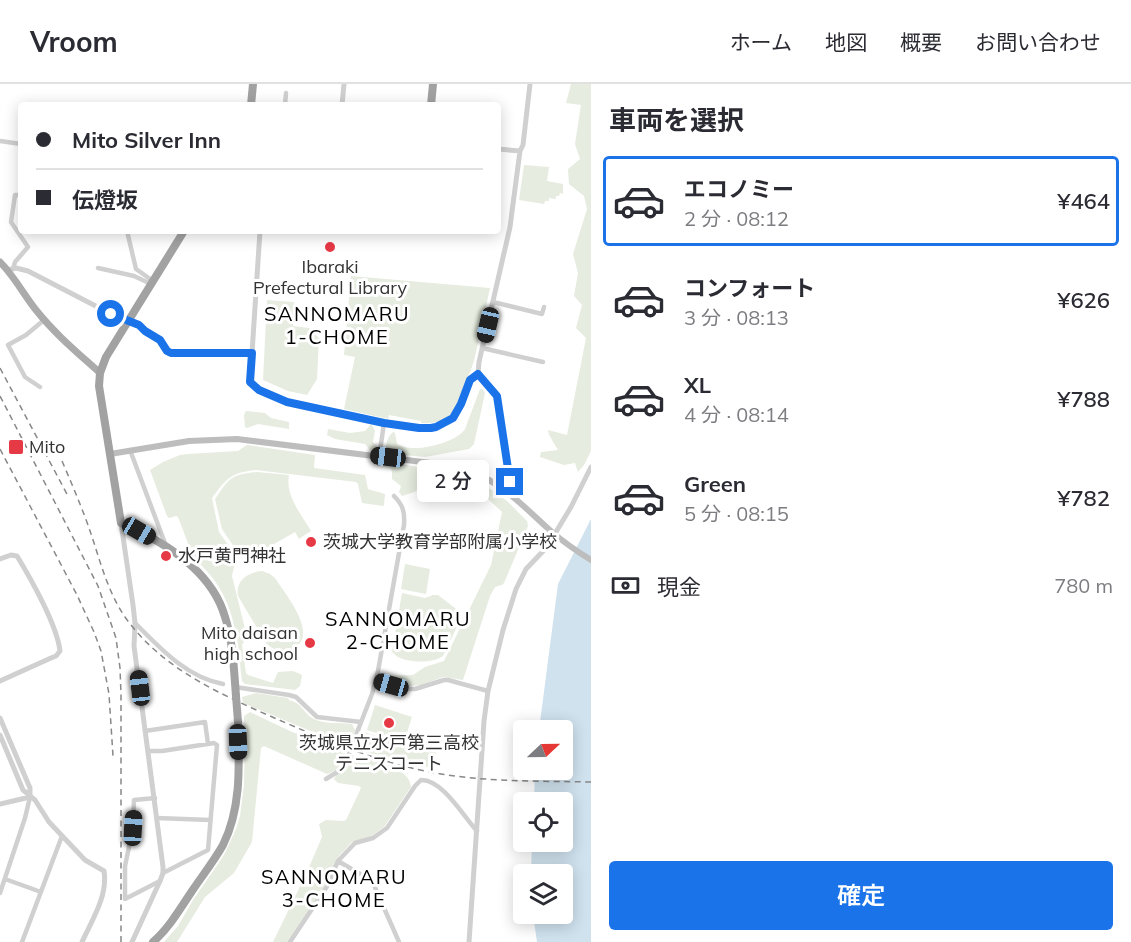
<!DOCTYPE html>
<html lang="ja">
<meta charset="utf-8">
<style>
:root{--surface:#fff;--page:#f2f2f3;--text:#2b2b33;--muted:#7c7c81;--line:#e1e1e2;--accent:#1a73e8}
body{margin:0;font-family:Mulish,"Noto Sans JP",sans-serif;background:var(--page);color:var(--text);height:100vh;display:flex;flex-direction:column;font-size:22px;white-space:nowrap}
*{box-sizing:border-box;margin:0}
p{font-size:20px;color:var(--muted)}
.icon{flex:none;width:33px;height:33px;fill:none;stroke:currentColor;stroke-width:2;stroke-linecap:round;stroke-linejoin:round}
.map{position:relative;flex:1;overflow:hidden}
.panel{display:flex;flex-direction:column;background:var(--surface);width:540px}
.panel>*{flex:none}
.banner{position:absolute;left:18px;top:18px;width:483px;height:132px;border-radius:6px;box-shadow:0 3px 15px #0003;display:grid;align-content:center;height:132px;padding:0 18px;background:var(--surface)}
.needle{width:39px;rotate:68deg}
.fabs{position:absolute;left:513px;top:636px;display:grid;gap:12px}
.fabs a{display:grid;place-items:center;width:60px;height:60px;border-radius:6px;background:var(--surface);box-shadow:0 3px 15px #0003;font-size:30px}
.end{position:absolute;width:27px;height:27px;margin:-14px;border:8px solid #1a73e8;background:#fff;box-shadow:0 0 0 3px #fff}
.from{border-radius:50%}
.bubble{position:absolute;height:42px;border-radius:6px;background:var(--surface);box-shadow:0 3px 15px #0003;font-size:20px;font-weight:600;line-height:42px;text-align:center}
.car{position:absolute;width:18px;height:36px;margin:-18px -9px;border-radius:8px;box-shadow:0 0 4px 2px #0007;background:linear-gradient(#222 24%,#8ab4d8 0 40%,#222 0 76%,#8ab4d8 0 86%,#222 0)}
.banner b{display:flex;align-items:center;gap:21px;height:57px;font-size:22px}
.banner b+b{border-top:2px solid var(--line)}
.banner i{width:15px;height:15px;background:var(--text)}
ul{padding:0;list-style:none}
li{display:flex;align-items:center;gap:18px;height:90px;margin:0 12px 9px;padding:0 6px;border:3px solid transparent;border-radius:6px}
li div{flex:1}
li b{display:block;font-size:22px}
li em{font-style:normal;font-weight:600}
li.active{border-color:var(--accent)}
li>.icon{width:54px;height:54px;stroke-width:1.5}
h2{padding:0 18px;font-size:27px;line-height:72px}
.pay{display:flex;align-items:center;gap:15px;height:66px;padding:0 18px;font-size:22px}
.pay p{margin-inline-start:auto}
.cta{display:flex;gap:12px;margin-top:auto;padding:12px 18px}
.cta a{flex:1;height:69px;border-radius:6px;background:var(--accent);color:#fff;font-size:24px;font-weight:600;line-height:69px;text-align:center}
header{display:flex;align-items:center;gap:36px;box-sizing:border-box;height:84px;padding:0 30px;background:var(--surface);border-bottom:2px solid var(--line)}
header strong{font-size:28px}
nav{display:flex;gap:33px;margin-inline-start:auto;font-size:21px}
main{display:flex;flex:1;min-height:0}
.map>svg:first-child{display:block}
</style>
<header>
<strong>Vroom</strong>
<nav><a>ホーム</a><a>地図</a><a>概要</a><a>お問い合わせ</a></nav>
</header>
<main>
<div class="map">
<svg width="591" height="858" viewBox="0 0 591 858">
<rect width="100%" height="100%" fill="#fff"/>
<path fill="#e6ecdf" d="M571 0H591V367L584 381 578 388 575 379 564 381 540 373 541 368 558 366 549 351 548 346 567 351 586 254 576 244 582 221 574 212 578 189 573 170 587 125 584 112 569 100 568 85 580 75 575 60 581 21 566 19Z
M524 81 549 83 547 97 563 100V110L560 109 559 112H556V115L549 114V117H545L544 120 519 116Z
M351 192 490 204 474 277 457 323C448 336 436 340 421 339V337L389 331 388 335 344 325 355 273 344 271Z
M267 216 294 218 293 242 309 244 319 254 317 295 307 311 288 307 263 296Z
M480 305H483L485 309 474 360 469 365 425 373 385 369C386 361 387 353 393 348L395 349 397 360C411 370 455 360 465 345Z
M246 327 265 329 271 334 289 338V345L258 340 247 344 245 343 244 331Z
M371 340 372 341 375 347 373 358 377 362 376 367 370 366 365 360 335 355 327 351 328 345 350 349 365 347Z
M247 361 315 371 314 384 365 391 368 405 385 410 384 421 383 422 362 419 358 400 356 398 256 386C230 389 227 394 212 414L219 448 234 469 236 473 232 492 247 553 242 561 246 589 248 591 273 599 278 588 293 587 302 591 300 602 295 606 245 600 242 597C240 585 240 572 238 560 231 520 221 497 190 471L191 467 178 433 176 432 169 434 167 432 150 386 163 378 180 371 188 370 238 367Z
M384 377 446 388 449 386 473 394 486 402 507 417 527 437 528 442 504 499 502 501 495 503 490 512 463 596 443 593 421 601 410 602 385 596 384 592 413 591 425 583 444 577 491 481 502 428 485 412 432 402 402 412 399 408 401 402 392 395V387L390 384 383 383 382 378Z
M257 388 289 391C285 411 301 430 311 447L299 455 295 448 253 472 238 469 222 445 215 415C230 394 230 391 257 388Z
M405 480 430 485 426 510 401 505Z
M262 487 270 490 275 494C286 511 324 556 288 566 279 568 272 565 266 559L238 512C235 497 248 488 262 487Z
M402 509 425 514 433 511H438L460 528 459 532 461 534 443 572C433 579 411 579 400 574 397 573 395 570 392 568Z
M256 609 288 614 289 616C302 619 303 628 312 634 323 641 340 638 352 640L355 646 349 663 243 619 242 613Z
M375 621 412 633 404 658 367 646Z
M250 628 290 647 345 669C344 681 338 686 327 690L264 662 261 664 252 758 234 789 205 813 177 858H164L178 842 193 816 218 780 225 769 236 745 240 732 244 701 245 651 244 632Z
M364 648 417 665 432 657H436L437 661 434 679 428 683 353 665 358 651Z
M351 671C369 676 410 682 411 703L384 743 373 751 365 755 352 758 338 773 328 797 288 858H273L307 788 322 753 319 740 326 736 343 737 346 736 361 704 359 702 338 699 334 695 337 690 345 685Z"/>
<path fill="#cfe2ee" d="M591 435V858H537L533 830H562V790H531L532 758H562V718H534L535 686H562V646H539L558 500Z"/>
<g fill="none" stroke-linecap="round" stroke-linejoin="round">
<path stroke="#d0d0d0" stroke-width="4.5" d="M285 21 286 9
M0 57 21 60
M127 147 136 185 153 197
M98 184 134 192 151 200
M13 185 15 178 28 163 11 138 15 111H21
M493 218 542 230 544 223
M482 264 543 278
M252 269 250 298 253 302 259 306 287 318 384 339 419 343 431 344 453 334 461 320 470 296 478 290
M40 303 25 293 8 261 26 251 44 236
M130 366 166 462
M380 367 384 339
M135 539C160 564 186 593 223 600
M376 596 406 605H415L444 596H448L488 607
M235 603 289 611 296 613 317 633 361 638
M358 646 372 610 378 587 404 441C405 428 403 421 394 412
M145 647 205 638 208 660
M148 667H162L214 659 217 661 208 766 163 789
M326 695 342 685 345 680
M155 714 134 716 133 744 125 782V815L160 797
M157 734 210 736
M338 777 367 794 373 799 399 858
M5 795 41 808
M0 809 25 734 30 713
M22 858 62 752
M290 858 328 801 338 777 355 759 373 754 387 744 415 702 421 696C442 695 464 733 477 747"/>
<path stroke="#d0d0d0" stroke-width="5" d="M342 21 344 0
M498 65 520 67
M8 186 16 184 28 187 115 232 136 240 160 256 167 267 171 269H252L260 147
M508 407 510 391 497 312 494 307 478 290 479 278 510 143 520 67 523 61 530 0
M121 439 133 521 135 539 134 562 163 783V789L160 797 132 858
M0 475 11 471 17 472C31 495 57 541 60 567L56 572 51 574 0 597
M0 634 30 704V713
M0 651 23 706 35 716 49 738 85 776 104 787C108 812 92 836 82 858
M0 720 30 713
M469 858 484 637 488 607 503 546 516 505 526 485 547 463 571 423 591 383"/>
<path stroke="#bdbdbd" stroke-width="6" d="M110 370 189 357 237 355 455 382C501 395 519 419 553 449 565 459 578 468 591 476"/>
<path stroke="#ababab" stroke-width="7" d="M0 178C14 192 24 211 36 226 55 250 78 269 100 289"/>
<path stroke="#a2a2a2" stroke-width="8" d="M251 21 253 0
M431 21 433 0
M184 147 106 273 100 289 99 302 121 439C163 457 212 487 225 533 233 557 234 587 236 612
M153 858C169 844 180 825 192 807 202 792 214 777 223 761 242 723 239 679 238 638"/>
<path stroke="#888" stroke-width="1.5" stroke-dasharray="6 4.5" stroke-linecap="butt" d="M0 284 68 412
M0 312 98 502 116 554 120 584 121 610V858
M0 365 77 511 94 548 101 567 109 610 113 672
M62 377C71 398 80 419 88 441 99 472 106 505 125 533 164 588 227 613 286 639 337 661 387 681 441 690 490 698 541 697 591 698"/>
<path stroke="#d0d0d0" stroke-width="4.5" d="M379 380 380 367
M345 680 358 646"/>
<path stroke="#a2a2a2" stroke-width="8" d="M236 612 238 638"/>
</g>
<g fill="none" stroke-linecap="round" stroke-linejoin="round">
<path stroke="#1a73e8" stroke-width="8" d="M111 230 139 241 145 247 160 256 167 267 171 269H252L250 298 259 306 287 318 384 339 419 344H431L436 343 453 334 461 320 470 296 478 290 497 312 510 398"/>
</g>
<g fill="#e63946" stroke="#fff" stroke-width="2">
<circle cx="330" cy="163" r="6"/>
<rect x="8" y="355" width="16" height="16" rx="3"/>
<circle cx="311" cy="458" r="6"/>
<circle cx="166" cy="472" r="6"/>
<circle cx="310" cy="559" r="6"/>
<circle cx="389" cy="639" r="6"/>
</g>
<g text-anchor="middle" stroke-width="6" stroke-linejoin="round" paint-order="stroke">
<g font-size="18" fill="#333" stroke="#fff" text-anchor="start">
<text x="330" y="189" text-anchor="middle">Ibaraki<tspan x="330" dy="21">Prefectural Library</tspan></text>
<text x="29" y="369">Mito</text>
<text x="323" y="464">茨城大学教育学部附属小学校</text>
<text x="178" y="478">水戸黄門神社</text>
<text x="298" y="555" text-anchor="end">Mito daisan<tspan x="298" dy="21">high school</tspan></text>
<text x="389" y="665" text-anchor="middle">茨城県立水戸第三高校<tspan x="389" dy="21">テニスコート</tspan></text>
</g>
<g font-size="20" letter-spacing="1.5" fill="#000" stroke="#fff">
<text x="337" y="237">SANNOMARU<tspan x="337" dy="23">1-CHOME</tspan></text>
<text x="398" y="542">SANNOMARU<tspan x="398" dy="23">2-CHOME</tspan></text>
<text x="334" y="800">SANNOMARU<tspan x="334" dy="23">3-CHOME</tspan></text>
</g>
</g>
</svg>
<div class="fabs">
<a><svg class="needle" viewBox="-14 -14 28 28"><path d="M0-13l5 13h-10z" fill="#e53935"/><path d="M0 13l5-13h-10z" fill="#7c7c81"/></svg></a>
<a><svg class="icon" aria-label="locate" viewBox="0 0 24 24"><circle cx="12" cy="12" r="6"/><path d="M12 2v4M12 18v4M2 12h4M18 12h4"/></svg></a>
<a><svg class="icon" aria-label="layers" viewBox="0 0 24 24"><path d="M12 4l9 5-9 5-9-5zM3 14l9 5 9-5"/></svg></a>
</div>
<i class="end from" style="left:111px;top:230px"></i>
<i class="end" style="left:510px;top:398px"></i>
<div class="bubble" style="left:417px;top:376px;width:72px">2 分</div>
<i class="car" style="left:488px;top:241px;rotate:193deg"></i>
<i class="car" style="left:388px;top:373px;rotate:277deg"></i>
<i class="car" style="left:139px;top:447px;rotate:120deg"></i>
<i class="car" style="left:391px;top:601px;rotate:286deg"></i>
<i class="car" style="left:140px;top:604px;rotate:353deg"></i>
<i class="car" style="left:238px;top:658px;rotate:178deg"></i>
<i class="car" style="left:133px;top:744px;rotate:3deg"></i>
<div class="banner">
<b><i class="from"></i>Mito Silver Inn</b>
<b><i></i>伝燈坂</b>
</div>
</div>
<section class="panel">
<h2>車両を選択</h2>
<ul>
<li class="active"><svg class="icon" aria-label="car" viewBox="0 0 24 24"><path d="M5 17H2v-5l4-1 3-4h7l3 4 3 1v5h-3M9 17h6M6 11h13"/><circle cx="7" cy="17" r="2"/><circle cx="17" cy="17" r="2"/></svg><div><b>エコノミー</b><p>2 分 · 08:12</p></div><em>¥464</em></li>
<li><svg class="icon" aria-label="car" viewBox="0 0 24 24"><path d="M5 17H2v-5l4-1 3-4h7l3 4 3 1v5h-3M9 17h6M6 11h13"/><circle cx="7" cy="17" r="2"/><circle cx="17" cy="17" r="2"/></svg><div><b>コンフォート</b><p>3 分 · 08:13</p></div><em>¥626</em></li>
<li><svg class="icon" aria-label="car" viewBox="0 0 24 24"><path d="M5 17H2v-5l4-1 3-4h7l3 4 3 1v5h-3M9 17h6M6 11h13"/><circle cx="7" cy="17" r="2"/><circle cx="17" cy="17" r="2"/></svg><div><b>XL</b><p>4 分 · 08:14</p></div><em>¥788</em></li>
<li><svg class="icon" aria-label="car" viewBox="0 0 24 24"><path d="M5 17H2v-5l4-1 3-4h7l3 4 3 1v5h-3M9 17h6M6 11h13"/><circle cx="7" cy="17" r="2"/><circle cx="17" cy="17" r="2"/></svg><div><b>Green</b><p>5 分 · 08:15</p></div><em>¥782</em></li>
</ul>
<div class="pay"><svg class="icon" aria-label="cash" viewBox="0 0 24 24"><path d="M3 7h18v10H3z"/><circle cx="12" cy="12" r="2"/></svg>現金<p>780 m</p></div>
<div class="cta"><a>確定</a></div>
</section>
</main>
